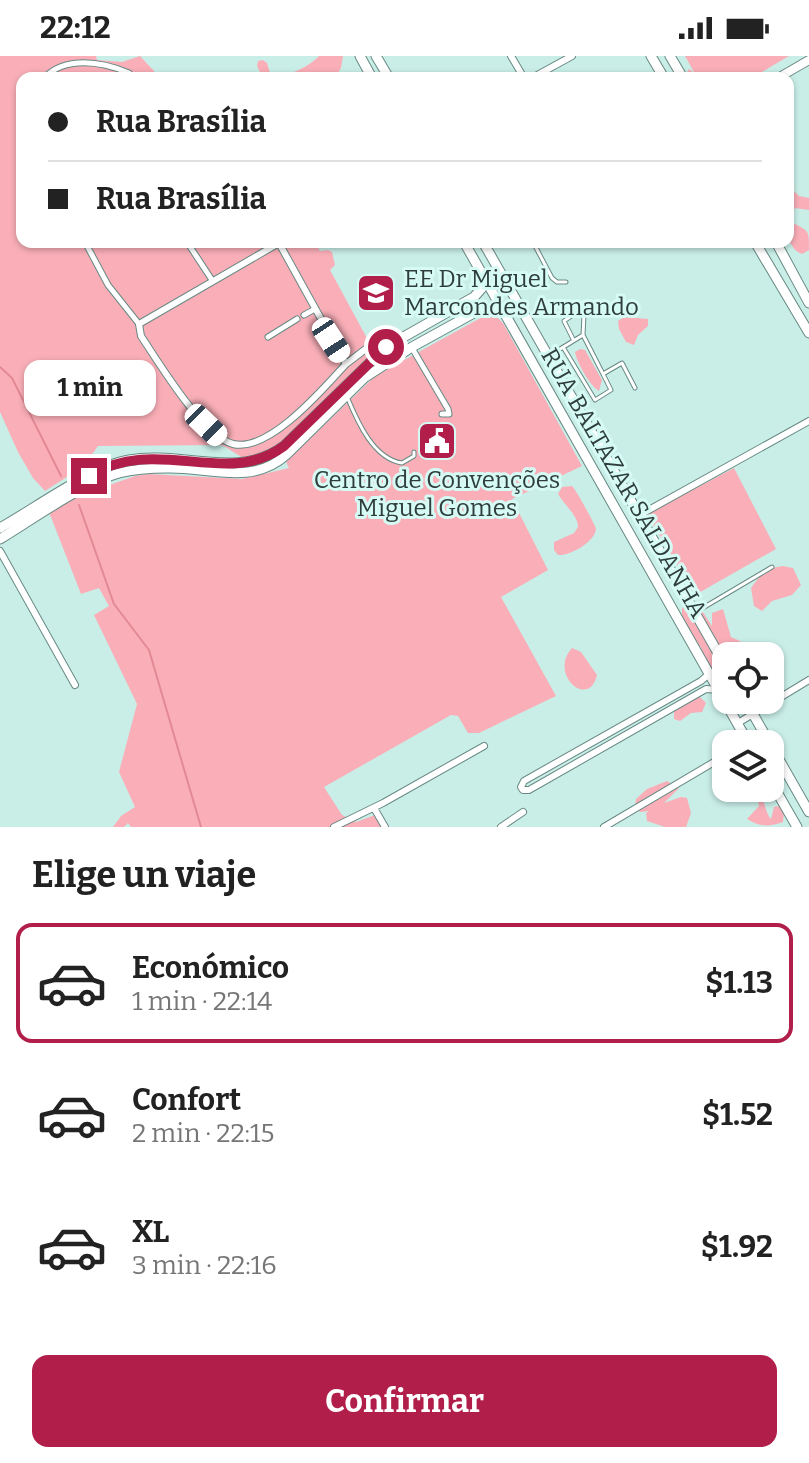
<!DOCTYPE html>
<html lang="es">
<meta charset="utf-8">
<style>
:root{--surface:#fff;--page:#f6f6f6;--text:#222;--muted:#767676;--line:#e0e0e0;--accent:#b11e49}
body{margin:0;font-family:Bitter,serif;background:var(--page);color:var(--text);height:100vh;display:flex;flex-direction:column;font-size:30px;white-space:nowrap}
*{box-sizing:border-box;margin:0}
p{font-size:26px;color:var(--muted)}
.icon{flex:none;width:44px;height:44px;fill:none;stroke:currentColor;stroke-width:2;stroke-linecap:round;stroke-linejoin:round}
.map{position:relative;height:771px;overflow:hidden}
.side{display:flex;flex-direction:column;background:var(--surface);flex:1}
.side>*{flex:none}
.guide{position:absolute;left:16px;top:16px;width:778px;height:176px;border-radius:16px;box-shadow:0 2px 6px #0004;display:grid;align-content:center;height:176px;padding:0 32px;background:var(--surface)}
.tools{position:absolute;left:712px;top:586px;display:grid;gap:16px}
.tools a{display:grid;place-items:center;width:72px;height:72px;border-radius:16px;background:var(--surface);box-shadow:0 2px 6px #0004;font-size:40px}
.end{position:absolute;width:36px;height:36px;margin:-18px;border:10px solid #b11e49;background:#fff;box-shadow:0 0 0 4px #fff}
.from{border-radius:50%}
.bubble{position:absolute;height:56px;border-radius:16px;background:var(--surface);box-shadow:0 2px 6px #0004;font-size:26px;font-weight:700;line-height:56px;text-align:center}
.car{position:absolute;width:24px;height:48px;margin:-24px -12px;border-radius:10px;box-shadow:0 0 6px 2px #0007;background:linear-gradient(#fff 24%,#345 0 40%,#fff 0 76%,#345 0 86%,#fff 0)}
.guide b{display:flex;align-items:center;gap:28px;height:76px;font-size:30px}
.guide b+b{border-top:2px solid var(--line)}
.guide i{width:20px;height:20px;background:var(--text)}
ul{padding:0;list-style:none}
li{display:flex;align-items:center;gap:24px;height:120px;margin:0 16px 12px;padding:0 16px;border:4px solid transparent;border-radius:16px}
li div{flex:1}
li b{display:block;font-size:30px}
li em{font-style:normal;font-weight:700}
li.selected{border-color:var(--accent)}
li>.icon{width:72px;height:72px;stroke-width:1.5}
h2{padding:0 32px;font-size:36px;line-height:96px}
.primary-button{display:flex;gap:16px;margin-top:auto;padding:16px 32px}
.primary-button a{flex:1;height:92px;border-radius:16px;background:var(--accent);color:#fff;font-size:32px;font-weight:700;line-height:92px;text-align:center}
.status{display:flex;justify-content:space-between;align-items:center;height:56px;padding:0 40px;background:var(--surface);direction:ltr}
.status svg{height:22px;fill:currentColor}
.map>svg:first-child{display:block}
</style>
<div class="status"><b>22:12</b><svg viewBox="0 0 49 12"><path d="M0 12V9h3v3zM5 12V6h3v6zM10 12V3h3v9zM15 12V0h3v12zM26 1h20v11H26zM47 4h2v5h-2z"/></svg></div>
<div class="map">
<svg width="809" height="771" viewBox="0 0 809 771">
<rect width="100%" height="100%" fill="#c9eee8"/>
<path fill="#faafb8" d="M0 0H96L97 4 122 6 140 0 154 15 157 22H22V186H237L239 190 246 186H315L320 195 328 194 332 196 335 209 330 214 375 297 285 385 248 405 222 389 98 390 84 410 45 435 33 422 18 396 0 356Z
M319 0H343L341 12 335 22H263L257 10 258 5 263 4 267 7 271 20C285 23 310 10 319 0Z
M685 0H789L752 22H690L687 16 689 13 695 18Z
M788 129 799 140 809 142V154L795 152 790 161V165C808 176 809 171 809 194L802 198C780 190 788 149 788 129Z
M486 259 496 260 503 267 582 410 512 443 548 514 501 541 556 640 479 677H468L458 660 451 659 324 731 342 759 356 766 375 759 381 771H131L128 767 124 771H113L121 760 135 751 119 716 137 648 94 559 109 550 99 532 81 538 47 451 135 420 148 418 242 423 289 412 286 406 375 320Z
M624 261 648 263V270L638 279 634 289 626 286 619 273 618 265Z
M580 293 585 294 602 324 599 335C590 330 577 307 575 296Z
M734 412 776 493 695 539 647 458Z
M572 430C575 432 596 470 596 473 595 486 570 500 558 499L554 494V486L574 477 578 471C578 459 564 449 558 438L562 431Z
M783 510 793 512 801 529 792 539 772 545 762 555 754 550 751 532 765 513Z
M690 546 697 547 712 570V557L723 553 731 581 746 588 744 600 724 598 721 604 723 614 717 619 705 606 701 591 690 582 682 561V552Z
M572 592 581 596 597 619C589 654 548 618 572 592Z
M699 640 706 647 702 656 691 657 680 665 674 663V654Z
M667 725 679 732 664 747 681 741 687 742 691 757 686 771H665L647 765 646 757 649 755 640 756 635 751 636 743 647 733Z
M745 732H759C763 741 766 758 771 763L774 751 779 750 784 756 783 766C769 771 760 771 747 763L759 750 758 744 751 742Z"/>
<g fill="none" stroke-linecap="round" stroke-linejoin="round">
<path stroke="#e28995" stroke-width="2" d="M0 311 12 322 61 420
M79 449 114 548 149 594 201 771"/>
<defs>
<path id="service" d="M533 186 552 222 557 226H566
M573 283 564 265 579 255 584 259 583 279
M563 291 595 344 611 334 603 318
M552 298 583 279 603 318 622 307 635 332
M348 343C358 367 374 403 402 407L414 400V396
M696 556 772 511"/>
<path id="pedestrian" d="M44 22C65 0 101 5 129 17L133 22
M85 186 108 229 139 268
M187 186 212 224
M304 259 315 253
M268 281 297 263
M412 292 448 353 449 358H442"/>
<path id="minor" d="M511 0 524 22
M532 22 572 0
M346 308C324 332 269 397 233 388 203 380 159 307 141 280L139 268 279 187 346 308 367 292 389 286
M638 460 809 365
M0 495 75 629
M709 618 701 625 524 725 521 731 523 734H529L706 633 718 634
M738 667 809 624
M374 752 385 771
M334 771 383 747 484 690
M501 771 523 756
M604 771 726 699"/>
<path id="tertiary" d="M778 22 809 4"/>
<path id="secondary" d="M360 0 372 22
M376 0 389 22
M651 0 664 22
M670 0 683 22
M464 186 749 688
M483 186 726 611
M755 186 809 277
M776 186 809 247
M0 472C34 453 93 410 129 404 182 394 237 425 284 390L386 291 474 241 482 232 483 221
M0 483C33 463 83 427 119 417 134 413 151 412 168 412 207 411 252 430 286 399L364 322 412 291 481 253 490 252 504 257
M745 644 809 756
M770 724 797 771"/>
</defs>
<use href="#service" stroke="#678983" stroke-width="5"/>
<use href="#pedestrian" stroke="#678983" stroke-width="7"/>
<use href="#minor" stroke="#678983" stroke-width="8"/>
<use href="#tertiary" stroke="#678983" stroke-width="10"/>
<use href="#secondary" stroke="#678983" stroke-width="11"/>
<use href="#service" stroke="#fff" stroke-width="3"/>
<use href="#pedestrian" stroke="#fff" stroke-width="5"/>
<use href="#minor" stroke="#fff" stroke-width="6"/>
<use href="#tertiary" stroke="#fff" stroke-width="8"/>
<use href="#secondary" stroke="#fff" stroke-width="9"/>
</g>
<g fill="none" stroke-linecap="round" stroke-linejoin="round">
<path stroke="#b11e49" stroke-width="10" d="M89 420C158 378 226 433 284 390L386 291"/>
</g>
<defs>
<symbol id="school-square" viewBox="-11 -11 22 22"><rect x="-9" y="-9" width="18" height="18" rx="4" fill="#b11e49" stroke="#d6fbf5"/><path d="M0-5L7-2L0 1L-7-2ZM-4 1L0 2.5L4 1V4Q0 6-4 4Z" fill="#fff"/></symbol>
<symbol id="civic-square" viewBox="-11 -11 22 22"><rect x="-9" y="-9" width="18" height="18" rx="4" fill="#b11e49" stroke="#d6fbf5"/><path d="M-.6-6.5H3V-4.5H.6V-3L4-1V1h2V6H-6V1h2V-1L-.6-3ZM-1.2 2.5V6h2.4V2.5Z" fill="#fff"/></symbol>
</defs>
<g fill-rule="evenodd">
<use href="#school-square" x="354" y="215" width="44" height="44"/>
<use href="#civic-square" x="415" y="363" width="44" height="44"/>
</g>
<g text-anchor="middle" stroke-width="6" stroke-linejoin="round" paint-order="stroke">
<g font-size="24" fill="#2f3e3c" stroke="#d6fbf5" text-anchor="start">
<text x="404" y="231">EE Dr Miguel<tspan x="404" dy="28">Marcondes Armando</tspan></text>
<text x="437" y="432" text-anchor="middle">Centro de Convenções<tspan x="437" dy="28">Miguel Gomes</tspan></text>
</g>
<g font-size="24" fill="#2f3e3c" stroke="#d6fbf5">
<text transform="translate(624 427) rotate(60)" y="8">RUA BALTAZAR SALDANHA</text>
</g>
</g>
</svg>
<div class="tools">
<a><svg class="icon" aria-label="locate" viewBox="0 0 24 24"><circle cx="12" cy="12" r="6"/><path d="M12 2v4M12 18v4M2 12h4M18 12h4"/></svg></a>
<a><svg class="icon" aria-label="layers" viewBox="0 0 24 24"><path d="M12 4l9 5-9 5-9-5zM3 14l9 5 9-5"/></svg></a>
</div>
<i class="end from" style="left:386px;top:291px"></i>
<i class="end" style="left:89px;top:420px"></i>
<div class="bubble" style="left:24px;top:304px;width:132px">1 min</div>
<i class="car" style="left:331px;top:284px;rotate:147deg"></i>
<i class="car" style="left:206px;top:369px;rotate:134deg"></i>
<div class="guide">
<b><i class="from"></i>Rua Brasília</b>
<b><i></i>Rua Brasília</b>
</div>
</div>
<section class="side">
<h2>Elige un viaje</h2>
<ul>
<li class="selected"><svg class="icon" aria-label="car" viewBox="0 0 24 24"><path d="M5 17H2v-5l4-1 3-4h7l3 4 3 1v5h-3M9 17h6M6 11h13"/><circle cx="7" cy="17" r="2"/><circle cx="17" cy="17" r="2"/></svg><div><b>Económico</b><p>1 min · 22:14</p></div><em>$1.13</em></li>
<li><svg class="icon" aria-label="car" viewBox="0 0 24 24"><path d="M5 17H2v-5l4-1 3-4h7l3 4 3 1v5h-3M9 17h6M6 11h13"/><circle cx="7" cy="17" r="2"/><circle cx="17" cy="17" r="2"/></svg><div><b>Confort</b><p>2 min · 22:15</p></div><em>$1.52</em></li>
<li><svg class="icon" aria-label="car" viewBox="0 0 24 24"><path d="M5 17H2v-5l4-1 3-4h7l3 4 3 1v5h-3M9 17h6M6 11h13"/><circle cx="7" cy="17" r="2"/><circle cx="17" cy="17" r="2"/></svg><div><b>XL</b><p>3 min · 22:16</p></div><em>$1.92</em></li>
</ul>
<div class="primary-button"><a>Confirmar</a></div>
</section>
